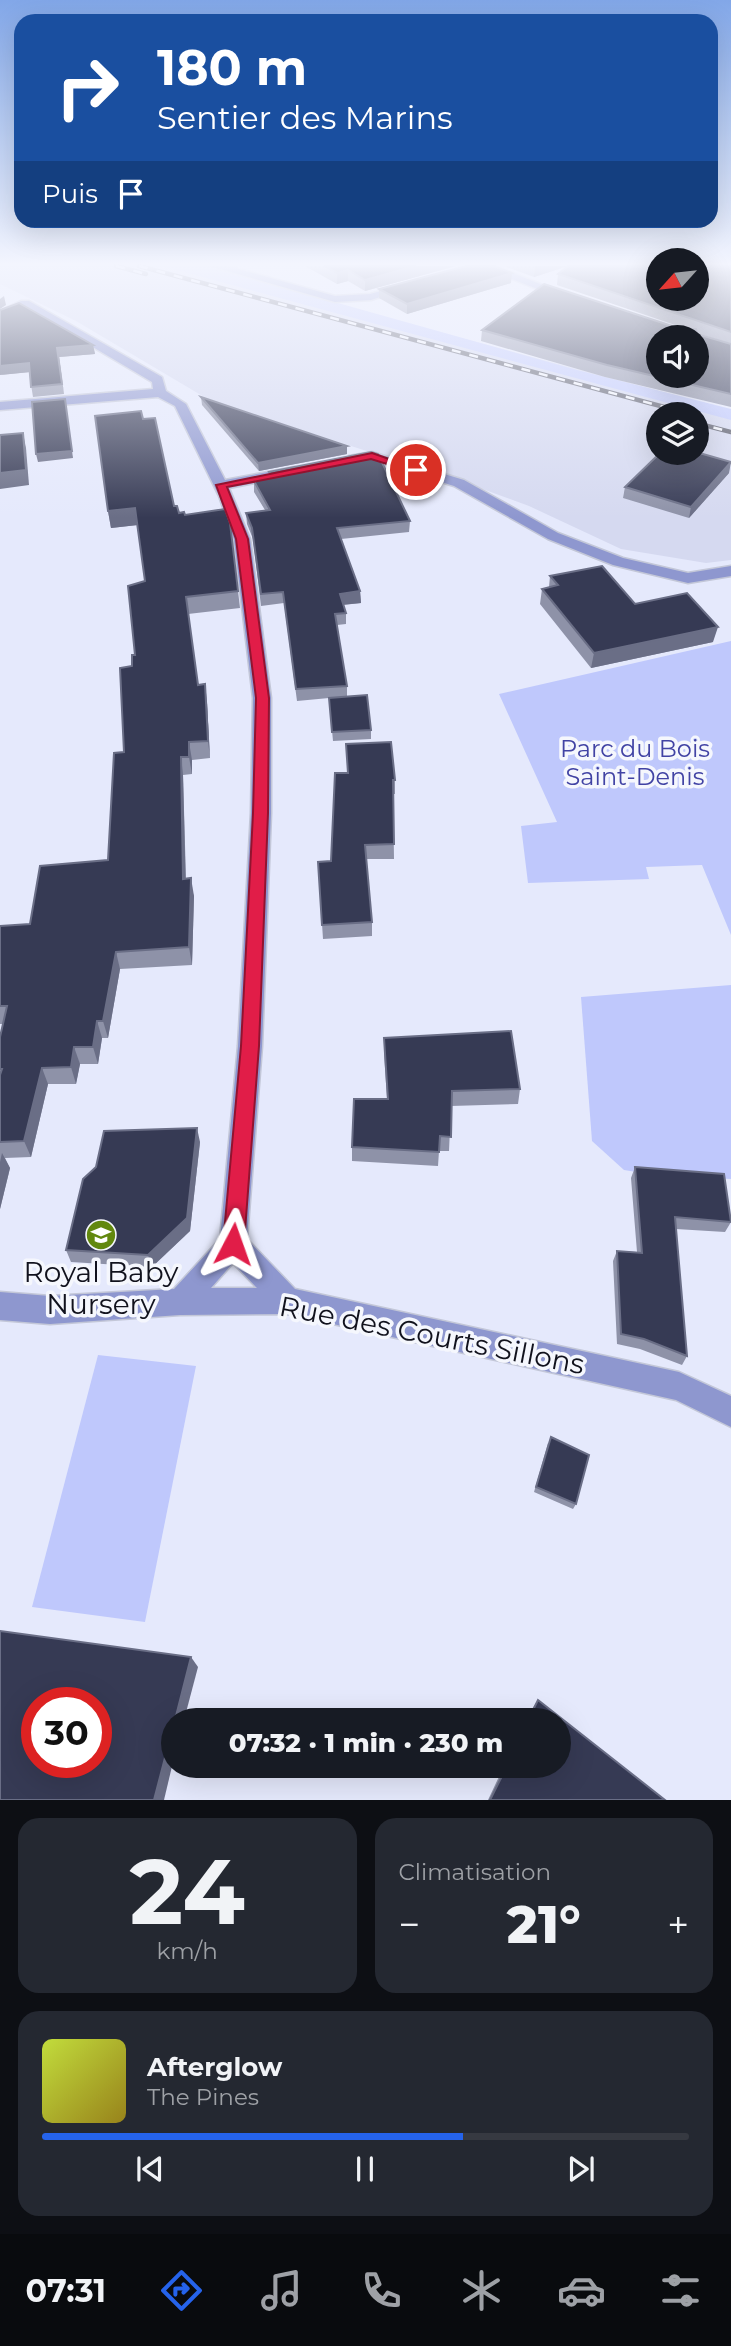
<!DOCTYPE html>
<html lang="fr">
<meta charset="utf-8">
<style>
:root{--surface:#171b24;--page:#242831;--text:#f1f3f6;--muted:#9ea1a6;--line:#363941;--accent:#2563eb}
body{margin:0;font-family:Montserrat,sans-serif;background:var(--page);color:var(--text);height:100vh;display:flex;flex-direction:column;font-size:26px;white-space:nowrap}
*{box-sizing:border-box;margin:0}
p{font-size:23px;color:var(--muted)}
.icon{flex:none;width:38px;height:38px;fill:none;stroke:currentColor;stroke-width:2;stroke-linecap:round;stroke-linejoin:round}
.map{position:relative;height:1800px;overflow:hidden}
.drawer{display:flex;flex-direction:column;gap:18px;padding:18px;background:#0d0f14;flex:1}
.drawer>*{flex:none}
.hud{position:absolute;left:14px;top:14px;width:704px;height:214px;border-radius:21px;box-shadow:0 7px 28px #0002;background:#1a4fa0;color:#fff;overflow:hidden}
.needle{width:46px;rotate:243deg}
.tools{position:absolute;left:646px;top:248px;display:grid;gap:14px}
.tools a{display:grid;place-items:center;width:63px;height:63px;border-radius:50%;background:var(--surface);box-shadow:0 7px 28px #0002;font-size:35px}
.speed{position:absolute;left:21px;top:1687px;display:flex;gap:14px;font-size:35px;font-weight:700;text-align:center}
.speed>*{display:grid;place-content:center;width:91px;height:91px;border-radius:50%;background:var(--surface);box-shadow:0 7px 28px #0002;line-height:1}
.speed .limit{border:10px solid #d22;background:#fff;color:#111}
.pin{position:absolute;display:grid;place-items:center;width:60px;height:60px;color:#fff;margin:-30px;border:4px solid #fff;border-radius:50%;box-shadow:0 2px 7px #0007}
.me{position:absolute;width:77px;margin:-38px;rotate:4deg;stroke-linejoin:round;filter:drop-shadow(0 0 5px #0008)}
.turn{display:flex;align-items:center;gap:24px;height:147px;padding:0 28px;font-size:32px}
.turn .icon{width:91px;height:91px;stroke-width:2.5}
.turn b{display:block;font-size:49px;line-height:60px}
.then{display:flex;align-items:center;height:66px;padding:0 28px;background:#0003;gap:14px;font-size:26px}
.big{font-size:52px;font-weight:800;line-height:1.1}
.drawer .widget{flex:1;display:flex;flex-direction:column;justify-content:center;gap:10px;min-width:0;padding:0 24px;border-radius:21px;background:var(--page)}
.drawer .dial{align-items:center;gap:0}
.dial b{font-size:91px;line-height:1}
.song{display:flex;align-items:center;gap:21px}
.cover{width:84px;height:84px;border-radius:10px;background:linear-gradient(135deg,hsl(70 70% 55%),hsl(50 70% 35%))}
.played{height:7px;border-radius:4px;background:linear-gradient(90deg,var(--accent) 65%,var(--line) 65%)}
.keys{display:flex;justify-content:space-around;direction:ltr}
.heat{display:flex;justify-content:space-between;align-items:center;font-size:38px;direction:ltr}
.drawer .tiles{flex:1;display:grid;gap:18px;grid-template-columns:1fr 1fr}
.widget:last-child{grid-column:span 2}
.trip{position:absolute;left:161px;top:1708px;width:410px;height:70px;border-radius:35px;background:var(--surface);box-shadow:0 7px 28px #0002;font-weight:800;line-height:70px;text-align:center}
.tabs{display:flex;height:112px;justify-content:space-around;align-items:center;background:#090b0e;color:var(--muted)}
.tabs .icon{width:49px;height:49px}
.tabs .selected{color:var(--accent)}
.tabs b{font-size:32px;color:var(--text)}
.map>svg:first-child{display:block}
.built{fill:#d5d9f0;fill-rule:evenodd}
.green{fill:#bfc8fc}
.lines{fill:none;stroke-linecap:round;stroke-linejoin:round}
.street-casing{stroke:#c3c7d8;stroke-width:3}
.street{fill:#8e97cf;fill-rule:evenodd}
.rail-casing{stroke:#555765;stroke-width:4.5}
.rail{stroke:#f5f7fd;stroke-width:2.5;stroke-dasharray:9;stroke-linecap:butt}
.wall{fill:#8e92a8}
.shaded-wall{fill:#6a6e86}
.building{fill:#363a54;stroke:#6a6e86;stroke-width:2;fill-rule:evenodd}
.route{fill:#e11d48;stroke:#92132f;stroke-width:2}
.labels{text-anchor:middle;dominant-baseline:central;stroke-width:7;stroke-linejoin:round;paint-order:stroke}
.park-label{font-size:24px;fill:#4143a4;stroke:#f5f7fd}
.near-poi-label{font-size:28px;fill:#11121d;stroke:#f5f7fd}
.near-street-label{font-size:28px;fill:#11121d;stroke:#f5f7fd}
</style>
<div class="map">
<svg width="731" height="1800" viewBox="0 0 731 1800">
<rect width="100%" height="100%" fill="#e5e9fc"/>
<!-- built -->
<path class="built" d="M0,266H191L731,410V560L706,563L621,549L529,506L463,482L211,401L76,321L0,284ZM658,415H696V453H658Z"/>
<!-- green -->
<g class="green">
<path d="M162,266H206L577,370L731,409V420Z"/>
<path d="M731,641V935L702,865L646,867L649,879L528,883L521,826L557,822L499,694Z"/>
<path d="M731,985V1179L655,1175L624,1170L592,1141L581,997Z"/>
<path d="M98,1355L196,1366L145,1622L32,1607Z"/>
</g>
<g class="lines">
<!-- street casing -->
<g class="street-casing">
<g id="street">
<path d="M210,266H228L335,296L370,294L406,284L411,287L371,300L335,302Z"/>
<path d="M479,266H495L573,297L563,299Z"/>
<path d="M21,301H29L162,377L166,391L186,404L225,480L295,467L302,471L295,475L229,488L250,539L271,698V813L262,1046L247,1239L295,1289L679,1372L731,1396V1427L676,1400L288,1314L180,1315L50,1324L0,1320V1292L50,1296L174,1289L220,1239L238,1046L251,813L253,698L234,539L219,496L175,406L158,397L0,410V402L153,389L152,382L25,307L0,318V311ZM233,1263L257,1288H211Z"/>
<path d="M372,452L464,480L558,533L623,558L688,573L731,566V576L688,583L613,565L548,539L454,486L371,460L354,463L347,459L349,456Z"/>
</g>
</g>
<!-- street -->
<use href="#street" class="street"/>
<!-- rail casing -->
<g class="rail-casing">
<g id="rail">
<path d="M116,266L146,274"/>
<path d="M139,266L694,415"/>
<path d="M696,423L731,432"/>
</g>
</g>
<!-- rail -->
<use href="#rail" class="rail"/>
</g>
<!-- wall -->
<g class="wall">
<path d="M305,266H456L365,291L348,281L337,284Z"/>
<path d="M504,266H568L534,277Z"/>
<path d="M731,266V344L697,333V334L731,344V407L605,377L481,341L482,330L687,329L557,285L558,274Z"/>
<path d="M511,283L407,314L379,298V289Z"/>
<path d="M93,345L95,354L59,357L64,394L33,397L29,372L0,375Z"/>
<path d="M201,397L347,454L259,471L202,405Z"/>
<path d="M143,419L174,506L179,513L185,515L238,591L240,608L188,614L198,685L207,702L210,758L192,760V774L183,775L186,879L194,896L192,965L120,969L108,1038H102L98,1064H80L76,1084H48L31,1157L5,1158L10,1168L0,1209V1037L3,1024H0V926L30,924L108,860L124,752L132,666L135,655L145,581L137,525L111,528L108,511Z"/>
<path d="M269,472L410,521L409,532L341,539L360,591L361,603L343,605L346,613V624L337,625L347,686V697L371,730V739L333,741L329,698L297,701L284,603L261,606L253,539L247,524L246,513L265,510L254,492V481L269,478Z"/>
<path d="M729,473L689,518L623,498L625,487Z"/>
<path d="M550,576L635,604L713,642L591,668L540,604L542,589L549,587Z"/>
<path d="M346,744L395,780V794H393L394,859H366L372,922V936L323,939L318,862L331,861L348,773Z"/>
<path d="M384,1038L520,1089L518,1104L451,1106L449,1151H439L438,1166L352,1161V1147L387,1099L384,1053Z"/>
<path d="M200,1142L190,1231L152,1267L71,1262L66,1250Z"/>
<path d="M635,1167L731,1222L725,1232L676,1229L687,1356L682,1365L640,1349L617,1344L613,1261L617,1251L637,1252L631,1178Z"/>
<path d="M548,1443L576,1504L573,1509L534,1492Z"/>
<path d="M538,1700L665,1800H488L504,1766H558V1720H526L532,1709Z"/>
</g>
<!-- shaded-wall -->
<g class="shaded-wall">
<path d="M416,266H456L365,291V280Z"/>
<path d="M535,266H568L534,277Z"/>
<path d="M348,270V281L337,284V273Z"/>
<path d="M512,273L511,283L407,314V304Z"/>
<path d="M4,296L6,305L0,309V299Z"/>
<path d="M93,345L95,354L59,357L64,394L57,348Z"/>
<path d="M29,363L31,372L0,375V366Z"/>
<path d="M66,407L73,458L38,462L36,454Z"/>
<path d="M23,433L26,448L29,485L0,489V473Z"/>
<path d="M347,446V454L259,471L258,463Z"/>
<path d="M731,462L729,473L689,518L691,507Z"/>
<path d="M135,508L138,525L111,528L108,511Z"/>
<path d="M360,591L361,603L340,605V594Z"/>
<path d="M718,627L713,642L591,668L594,653Z"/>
<path d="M205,684L207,702L210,758L208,741Z"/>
<path d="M189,742L192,760V774L189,757Z"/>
<path d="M181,757L183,775L186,896L183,879Z"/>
<path d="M191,878L194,896L192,965L189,947Z"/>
<path d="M116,952L120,969L108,1038L103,1021Z"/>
<path d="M97,1021L102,1038L98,1064L93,1047Z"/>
<path d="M74,1047L80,1064L76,1084L71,1067Z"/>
<path d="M42,1068L48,1084L31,1157L24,1141Z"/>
<path d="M197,1128L200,1142L190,1231L152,1267L148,1255Z"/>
<path d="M2,1153L10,1168L0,1209V1162Z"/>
<path d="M191,1657L198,1667L184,1720H175Z"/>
<path d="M173,1727V1762L164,1800H154Z"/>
</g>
<!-- building -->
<g class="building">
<path d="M324,266H416L365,280L348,270L337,273Z"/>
<path d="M466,266H494L512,273L407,304L379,289Z"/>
<path d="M568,266H658V299H696V266H731V332L558,274Z"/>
<path d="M544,284L681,329H696L697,334L731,344V394L607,365L482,330ZM658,338H696V376H658Z"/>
<path d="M19,303L93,345L57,348L62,384L31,387L29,363L0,366V310Z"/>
<path d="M201,397L347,446L258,463Z"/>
<path d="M65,399L72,451L36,454L32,402Z"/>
<path d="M141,411L143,419L155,418L174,506H177L179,513L184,512L185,515L225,509L230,523L238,591L186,597L198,685L205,684L208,741L189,742V757H181L183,879L191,878L189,947L116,952L103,1021H97L93,1047H74L71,1067L42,1068L24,1141L0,1142V1075L2,1069H0V1037L7,1006H0V926L30,924L40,866L108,860L114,753L124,752L120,668L132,666V655H135L128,586L145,581L135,508L108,511L95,416Z"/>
<path d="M23,433L26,470L0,473V435Z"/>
<path d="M371,452L378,454L410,521L337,528L360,591L340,594L346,613L335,614L347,686L296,689L283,592L261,594L252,528L246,513L270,510L254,481L273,477L269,472Z"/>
<path d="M696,452L731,462L691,507L625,487L660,453H696Z"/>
<path d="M602,566L635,604L687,593L718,627L594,653L542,589L558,585L550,576Z"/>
<path d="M367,695L371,730L332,732L329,698Z"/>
<path d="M391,742L395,780H393L394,844L365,845L372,922L322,925L318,862L331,861L335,773H348L346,744Z"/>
<path d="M511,1031L520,1089L452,1091L451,1137L440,1136L439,1152L352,1147L354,1099H388L384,1038Z"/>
<path d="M197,1128L187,1218L148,1255L66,1250L83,1179L96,1167L104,1131Z"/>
<path d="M635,1167L724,1174L731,1222L675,1217L687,1356L644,1339L621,1334L617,1251L642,1253Z"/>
<path d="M551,1437L589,1455L576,1504L536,1487Z"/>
<path d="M0,1631L191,1657L175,1720H173V1727L154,1800H0ZM37,1703H96V1762H37Z"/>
<path d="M538,1700L665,1800H490L507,1766H558V1720H528Z"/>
</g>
<!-- sky -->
<linearGradient id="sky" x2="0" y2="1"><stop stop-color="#82a7e8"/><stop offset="0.51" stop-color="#f3f5fe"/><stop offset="1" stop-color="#f3f5fe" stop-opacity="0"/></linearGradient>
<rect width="731" height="518" fill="url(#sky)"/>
<!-- route -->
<path class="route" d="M372,453L421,470L416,473L371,459L227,487L248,539L269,698L268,813L259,1046L244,1244L241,1251L233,1254L226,1251L223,1244L241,1046L253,813L256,698L236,539L216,485Z"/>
<!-- icons -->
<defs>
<g id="school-disc" transform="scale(1.575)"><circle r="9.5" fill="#62880e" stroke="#f5f7fd"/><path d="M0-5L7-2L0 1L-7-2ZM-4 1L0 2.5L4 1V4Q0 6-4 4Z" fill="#fff"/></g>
</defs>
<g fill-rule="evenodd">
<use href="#school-disc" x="101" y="1235"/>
</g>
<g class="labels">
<!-- park labels -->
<g class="park-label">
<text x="635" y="748">Parc du Bois<tspan x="635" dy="28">Saint-Denis</tspan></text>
</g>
<!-- near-poi labels -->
<g class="near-poi-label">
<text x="101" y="1272">Royal Baby<tspan x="101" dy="32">Nursery</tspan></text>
</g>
<!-- near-street labels -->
<g class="near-street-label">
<text transform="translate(432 1335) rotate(11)">Rue des Courts Sillons</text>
</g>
</g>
</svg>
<div class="tools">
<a><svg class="needle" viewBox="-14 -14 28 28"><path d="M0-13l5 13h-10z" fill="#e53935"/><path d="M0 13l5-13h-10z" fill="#9ea1a6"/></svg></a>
<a><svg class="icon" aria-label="sound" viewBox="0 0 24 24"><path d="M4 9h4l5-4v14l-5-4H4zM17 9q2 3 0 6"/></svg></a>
<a><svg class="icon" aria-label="layers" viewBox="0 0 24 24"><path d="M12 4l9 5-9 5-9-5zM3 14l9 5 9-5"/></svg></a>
</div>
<div class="speed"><div class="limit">30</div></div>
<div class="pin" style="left:416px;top:470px;background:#d93025"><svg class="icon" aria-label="arrive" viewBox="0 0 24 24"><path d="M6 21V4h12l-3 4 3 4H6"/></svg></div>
<svg class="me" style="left:233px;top:1244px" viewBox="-20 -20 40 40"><path d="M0-17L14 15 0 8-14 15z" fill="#e11d48" stroke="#fff" stroke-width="4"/></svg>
<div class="trip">07:32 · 1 min · 230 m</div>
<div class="hud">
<div class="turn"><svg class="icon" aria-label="right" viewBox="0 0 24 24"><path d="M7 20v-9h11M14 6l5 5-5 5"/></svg><div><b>180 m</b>Sentier des Marins</div></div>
<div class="then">Puis<svg class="icon" aria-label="arrive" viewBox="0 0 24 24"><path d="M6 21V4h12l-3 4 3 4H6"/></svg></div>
</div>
</div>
<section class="drawer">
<div class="tiles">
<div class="widget dial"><b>24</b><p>km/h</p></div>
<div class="widget"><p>Climatisation</p>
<div class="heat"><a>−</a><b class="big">21°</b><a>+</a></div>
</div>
<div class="widget">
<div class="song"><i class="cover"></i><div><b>Afterglow</b><p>The Pines</p></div></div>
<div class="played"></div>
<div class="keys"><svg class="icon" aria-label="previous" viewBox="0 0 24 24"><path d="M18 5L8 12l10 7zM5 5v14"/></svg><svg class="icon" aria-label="pause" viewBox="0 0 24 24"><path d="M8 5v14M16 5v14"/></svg><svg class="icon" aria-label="next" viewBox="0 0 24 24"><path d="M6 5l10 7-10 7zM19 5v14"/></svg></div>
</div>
</div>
</section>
<nav class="tabs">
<b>07:31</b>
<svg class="icon selected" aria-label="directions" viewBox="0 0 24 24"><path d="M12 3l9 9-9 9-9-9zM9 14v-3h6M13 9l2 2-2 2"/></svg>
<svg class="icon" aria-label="music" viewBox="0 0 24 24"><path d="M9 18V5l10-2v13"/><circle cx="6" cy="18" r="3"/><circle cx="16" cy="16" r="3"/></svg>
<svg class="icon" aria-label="phone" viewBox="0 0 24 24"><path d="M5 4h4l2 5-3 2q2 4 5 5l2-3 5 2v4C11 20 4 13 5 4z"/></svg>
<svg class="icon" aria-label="climate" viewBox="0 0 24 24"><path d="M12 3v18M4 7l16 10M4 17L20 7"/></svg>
<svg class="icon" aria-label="car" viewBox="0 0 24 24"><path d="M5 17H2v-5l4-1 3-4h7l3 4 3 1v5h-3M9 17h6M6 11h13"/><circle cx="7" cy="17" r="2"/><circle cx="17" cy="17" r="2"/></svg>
<svg class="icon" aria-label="filters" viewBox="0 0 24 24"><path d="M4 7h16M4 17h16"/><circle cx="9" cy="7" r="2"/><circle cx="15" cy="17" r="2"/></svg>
</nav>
